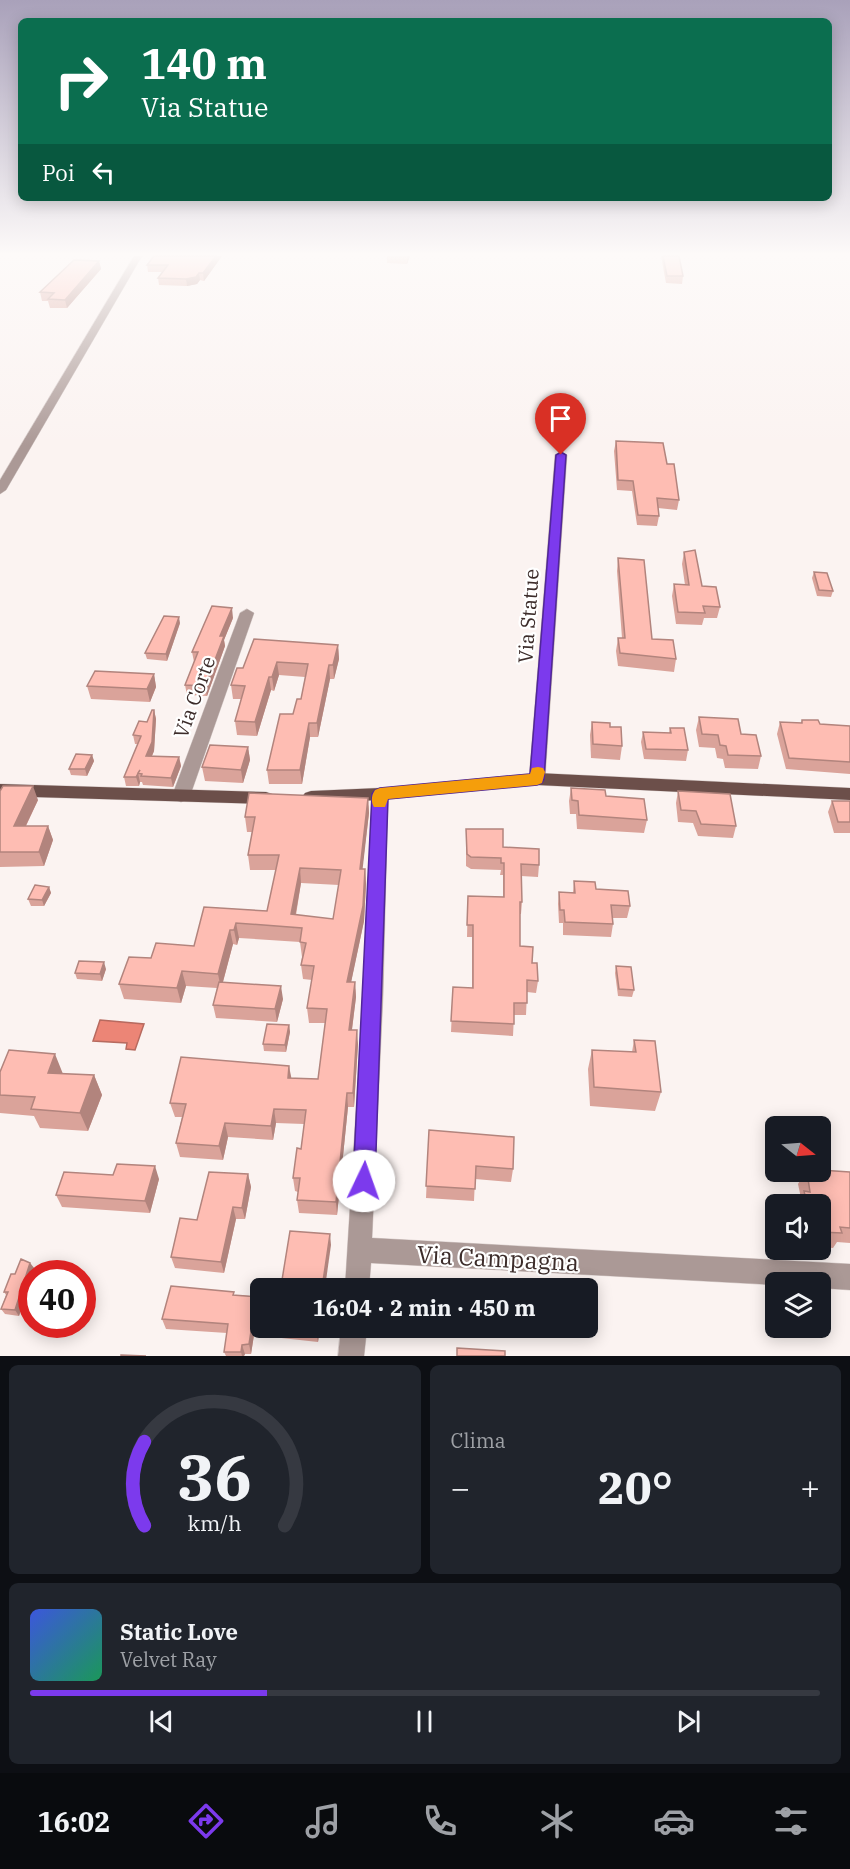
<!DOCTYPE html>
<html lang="it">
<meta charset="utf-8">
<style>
:root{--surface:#171b24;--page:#20242c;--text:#f1f3f6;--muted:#9ea1a6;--line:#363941;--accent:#7c3aed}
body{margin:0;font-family:"IBM Plex Serif",serif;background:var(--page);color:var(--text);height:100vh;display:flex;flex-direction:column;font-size:22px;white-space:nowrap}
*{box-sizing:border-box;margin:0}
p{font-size:20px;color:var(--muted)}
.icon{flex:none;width:33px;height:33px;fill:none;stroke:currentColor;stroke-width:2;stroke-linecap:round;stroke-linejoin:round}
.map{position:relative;height:1356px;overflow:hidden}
.panel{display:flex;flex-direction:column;gap:9px;padding:9px;background:#0d0f14;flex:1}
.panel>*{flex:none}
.hud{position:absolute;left:18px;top:18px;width:814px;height:183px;border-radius:9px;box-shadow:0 3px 15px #0003;background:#0b6e4f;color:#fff;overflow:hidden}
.needle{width:39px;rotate:107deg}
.fabs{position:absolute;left:765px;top:1116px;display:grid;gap:12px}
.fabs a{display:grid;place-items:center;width:66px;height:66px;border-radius:9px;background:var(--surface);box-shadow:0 3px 15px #0003;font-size:30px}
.speed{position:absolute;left:18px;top:1260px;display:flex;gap:12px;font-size:30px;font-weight:700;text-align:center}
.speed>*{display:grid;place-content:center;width:78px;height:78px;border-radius:50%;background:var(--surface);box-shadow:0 3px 15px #0003;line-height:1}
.speed .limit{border:9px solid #d22;background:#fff;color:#111}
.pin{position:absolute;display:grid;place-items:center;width:51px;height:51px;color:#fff;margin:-62px -26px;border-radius:50% 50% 50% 0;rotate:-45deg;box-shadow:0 0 6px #0007}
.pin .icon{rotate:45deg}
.me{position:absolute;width:66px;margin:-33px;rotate:3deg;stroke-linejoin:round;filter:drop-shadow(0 0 4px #0008)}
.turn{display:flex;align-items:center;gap:21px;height:126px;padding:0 24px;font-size:27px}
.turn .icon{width:78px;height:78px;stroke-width:2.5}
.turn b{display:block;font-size:42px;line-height:51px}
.then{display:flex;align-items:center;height:57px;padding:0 24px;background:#0003;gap:12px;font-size:22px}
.big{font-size:45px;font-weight:800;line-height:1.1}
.panel .widget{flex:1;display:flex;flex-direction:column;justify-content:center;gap:9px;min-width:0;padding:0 21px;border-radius:9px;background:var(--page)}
.panel .dial{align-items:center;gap:0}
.dial svg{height:156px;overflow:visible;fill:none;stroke:var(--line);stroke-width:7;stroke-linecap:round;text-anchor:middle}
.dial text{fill:var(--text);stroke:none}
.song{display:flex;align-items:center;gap:18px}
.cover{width:72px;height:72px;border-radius:9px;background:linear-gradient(135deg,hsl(230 70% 55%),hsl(150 70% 35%))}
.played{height:6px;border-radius:3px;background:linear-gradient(90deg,var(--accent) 30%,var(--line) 30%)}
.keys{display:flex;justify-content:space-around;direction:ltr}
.heat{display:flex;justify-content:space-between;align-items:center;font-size:33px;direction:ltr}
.panel .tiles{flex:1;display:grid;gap:9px;grid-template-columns:1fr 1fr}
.widget:last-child{grid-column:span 2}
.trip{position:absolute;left:250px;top:1278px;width:348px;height:60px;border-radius:9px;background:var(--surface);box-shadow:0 3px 15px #0003;font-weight:800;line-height:60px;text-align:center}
.menu{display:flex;height:96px;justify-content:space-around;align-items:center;background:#090b0e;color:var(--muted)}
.menu .icon{width:42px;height:42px}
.menu .on{color:var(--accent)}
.menu b{font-size:27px;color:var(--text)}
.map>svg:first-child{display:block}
.water{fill:#ec8576;stroke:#b76a5f;stroke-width:1.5}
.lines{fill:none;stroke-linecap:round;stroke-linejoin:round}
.minor-casing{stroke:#d9cfcd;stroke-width:1}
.major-casing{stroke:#d9cfcd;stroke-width:1}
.minor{fill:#ab9996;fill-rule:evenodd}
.major{fill:#6c4f4a;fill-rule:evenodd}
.wall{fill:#daa39a;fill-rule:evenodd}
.shaded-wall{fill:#b2847d}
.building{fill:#febdb3;stroke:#b2847d;stroke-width:1.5;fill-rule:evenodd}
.route{fill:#7c3aed;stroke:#51269a;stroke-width:1.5}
.slow{fill:#f59e0b}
.labels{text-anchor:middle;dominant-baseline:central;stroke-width:4.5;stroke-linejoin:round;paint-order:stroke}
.street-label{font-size:20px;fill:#3c2c2a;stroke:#fff}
.near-street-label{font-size:24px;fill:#3c2c2a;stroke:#fff}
</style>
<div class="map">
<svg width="850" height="1356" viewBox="0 0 850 1356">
<rect width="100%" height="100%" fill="#fbf3f1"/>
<!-- water -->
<path class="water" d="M100,1020L144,1024L135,1050L126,1049L127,1043L93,1041Z"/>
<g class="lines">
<!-- minor casing -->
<g class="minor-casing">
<g id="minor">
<path d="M134,256H142L6,490L0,494V480Z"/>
<path d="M561,452L567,455L545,779L543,783H531L529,779L555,455Z"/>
<path d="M247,609L254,613L190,796L187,800L181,802L175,800L172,796L240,613Z"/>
<path d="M380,788L386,790L388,794L383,996L372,1238L850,1264V1290L820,1288V1282H776V1285L371,1263L369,1288H345L363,996L372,794L374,790Z"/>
<path d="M341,1328H367L364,1356H338Z"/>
</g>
</g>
<!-- major casing -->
<g class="major-casing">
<g id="major">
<path d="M537,773L850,788V800L537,785L380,800L311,803L305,801L302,797L305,793L311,791L380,788Z"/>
<path d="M0,784L266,792L272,794L275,798L272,802L266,804L0,796Z"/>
</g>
</g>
<!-- minor -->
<use href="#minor" class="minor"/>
<!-- major -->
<use href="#major" class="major"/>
</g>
<!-- wall -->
<g class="wall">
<path d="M154,256H222L204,281L200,280L197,284L187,286L159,285L158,278L162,272H148L147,265Z"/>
<path d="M387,256H410L407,264L387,263Z"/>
<path d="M661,256H679L683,276L682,284L666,283Z"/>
<path d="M99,261L101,269L67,308H50L48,301H42L40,292Z"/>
<path d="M616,441L667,464L679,500L677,510L658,508L659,516L657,526L637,525L632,491L617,490L614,451Z"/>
<path d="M684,552L702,586L720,607L717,618H704L702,625L676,624L672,596L674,584L685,585L682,564Z"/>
<path d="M618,558L652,639L676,659L674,672L618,666L616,651L618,638H622L617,571Z"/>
<path d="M814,572L833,591L831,597L817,596L812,578Z"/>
<path d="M233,618L224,640L225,646L207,696L187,695L185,685L194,662L192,652Z"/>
<path d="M180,623L167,661L147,659L145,653Z"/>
<path d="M338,645L339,659L334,679H330L318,737H310L302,784H269L267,770L301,699L305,677L279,675L274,691L271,690L257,736L237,735L235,721L241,699H233L231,685L243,668Z"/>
<path d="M154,674L156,687L150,702L91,699L87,686Z"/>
<path d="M154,710L156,719L154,751L152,756L179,757L181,766L173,787L143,785L142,782H140L139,786H126L124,777L138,744H135L133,735L147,722Z"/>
<path d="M699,717L741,734L761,756L758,769L725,768L723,759L717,758L715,748L699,747L696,730Z"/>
<path d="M802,720L820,724L850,726V774L786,769L777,734L780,722L801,723Z"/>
<path d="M592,722L622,746L620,760L591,758L590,735Z"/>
<path d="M670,728L688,750L686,761L644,759L641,742L643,732L669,733Z"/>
<path d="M248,747L250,760L243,783L205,781L202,767Z"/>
<path d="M92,755L94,761L87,776L71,775L69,769Z"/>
<path d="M571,788L606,796L647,820L644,833L577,829L576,814H570L569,801Z"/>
<path d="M0,791L38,800L26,826H48L53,840L44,866L0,867Z"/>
<path d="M678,791L736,826L733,838L698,836L693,823L678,822L676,803Z"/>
<path d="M368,798L369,813L362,869H365L366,884L364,921L351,982H355L356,997L352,1030L358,1044L354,1107H348L337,1215L299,1213L297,1200L298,1192L295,1191L293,1178L301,1149L304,1124L276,1123L273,1140L228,1137L223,1160L180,1157L176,1143L182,1117H175L170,1103L291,1078L318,1079L325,1023H309L307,1008L312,980L303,979L301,965L302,957L300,942L239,938L237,945L233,944L223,982L283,999L277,1022L216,1018L213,1005L217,988L186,986L181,1003L124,999L119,984L151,958L194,946L204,907L267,911L276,870H250L248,855L252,832H247L245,817ZM301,883L339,885L333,919L296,915Z"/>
<path d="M832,801H850V833H834L828,812Z"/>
<path d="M466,829L539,865L538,877L521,876L522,902L521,914H520V946L532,963L538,981L536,993L527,992L526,1015H514L513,1036L451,1032L453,987L472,988V937H467L468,896L503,897V875H500L501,870L471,869L466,866Z"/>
<path d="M574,881L596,889L630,906L627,918H613V924L611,937L563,935V923H559L558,904L559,892H573Z"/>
<path d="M49,887L51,893L44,906H31L28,899Z"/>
<path d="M616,966L634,990L632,997L618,996L615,973Z"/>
<path d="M106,969L102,981L77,979L75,973Z"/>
<path d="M289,1025L290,1032L286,1052L264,1051L263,1044Z"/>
<path d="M634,1040L661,1092L655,1111L590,1106L588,1069L592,1050L632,1052Z"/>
<path d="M0,1072L94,1075L102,1095L88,1131L40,1128L34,1116L0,1113Z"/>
<path d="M429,1130L513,1169L511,1182L475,1179L474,1201L426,1198Z"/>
<path d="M805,1172H850V1243L837,1242L833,1248L820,1247V1204H797L801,1198L798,1184Z"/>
<path d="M248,1174L251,1187L245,1219H236L224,1273L175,1268L171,1257L197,1220Z"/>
<path d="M159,1179L150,1213L62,1207L56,1195Z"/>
<path d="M30,1263L34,1268L19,1316L5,1314L1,1309L6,1295L4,1292L15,1274Z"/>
<path d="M235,1295L261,1297V1328H320L318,1342L254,1335L251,1354H245L244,1356H226L224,1352L227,1333L166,1329L162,1319Z"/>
</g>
<!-- shaded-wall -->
<g class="shaded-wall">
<path d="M216,256H222L204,281L203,273Z"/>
<path d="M407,256H410L407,264Z"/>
<path d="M99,261L101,269L67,308L65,300Z"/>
<path d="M199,273L200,280L197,284L187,286L186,279Z"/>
<path d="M232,608L233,618L224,640L225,646L207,696L205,686L220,636Z"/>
<path d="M179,617L180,623L167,661L166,654Z"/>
<path d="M338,645L339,659L334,679L333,665Z"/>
<path d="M277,662L279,675L274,691L272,677Z"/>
<path d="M329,665L330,679L318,737L317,723Z"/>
<path d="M154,674L156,687L150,702L147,689Z"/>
<path d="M269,677L271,690L257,736L255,722Z"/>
<path d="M154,710L156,719L154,751L148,765L146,756Z"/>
<path d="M309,723L310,737L302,784L300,770Z"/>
<path d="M248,747L250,760L243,783L241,770Z"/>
<path d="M92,755L94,761L87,776L85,769Z"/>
<path d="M179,757L181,766L173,787L171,778Z"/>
<path d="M138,773L140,782L139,786L136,777Z"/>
<path d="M33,786L38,800L19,840L14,826Z"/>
<path d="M368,798L369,813L361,883L360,869Z"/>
<path d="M48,826L53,840L44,866L39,852Z"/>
<path d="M300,868L301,883L293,929L291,914Z"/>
<path d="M365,869L366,884L364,921L348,997L347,982Z"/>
<path d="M49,887L51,893L44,906L42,900Z"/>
<path d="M236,923L239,938L237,945L234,930Z"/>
<path d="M230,930L233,944L221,989L218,974Z"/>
<path d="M104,962L106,969L102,981L100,974Z"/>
<path d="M182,971L186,986L181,1003L177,988Z"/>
<path d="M355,982L356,997L350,1044L349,1030Z"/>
<path d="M281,986L283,999L277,1022L275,1009Z"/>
<path d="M289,1025L290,1032L286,1052L285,1045Z"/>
<path d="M357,1030L358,1044L354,1107L353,1093Z"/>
<path d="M55,1054L63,1074L48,1073Z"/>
<path d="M289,1066L292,1081L288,1078Z"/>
<path d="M94,1075L102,1095L88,1131L80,1113Z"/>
<path d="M347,1093L348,1107L337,1215L336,1202Z"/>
<path d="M274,1109L276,1123L273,1140L271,1126Z"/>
<path d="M225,1123L228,1137L223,1160L219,1146Z"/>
<path d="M155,1166L159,1179L150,1213L145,1201Z"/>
<path d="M248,1174L251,1187L245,1219L242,1208Z"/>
<path d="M233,1207L236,1219L224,1273L221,1262Z"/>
<path d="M330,1234L331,1245L325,1288H322Z"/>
<path d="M30,1263L34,1268L19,1316L15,1310Z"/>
<path d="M252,1325L254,1335L251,1354L249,1344Z"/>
<path d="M317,1328H320L318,1342L316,1332Z"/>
<path d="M242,1345L245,1354L244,1356H242L241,1352Z"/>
</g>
<!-- building -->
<g class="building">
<path d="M154,256H216L203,273H199L196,277L186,279L158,278L168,265H147Z"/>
<path d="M663,256H679L683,276H667Z"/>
<path d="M74,260L99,261L65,300L48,299L54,293L40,292Z"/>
<path d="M616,441L663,443L667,464H674L679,500L657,498L659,516L638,515L633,481L618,480Z"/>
<path d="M695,550L702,586L716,587L720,607L703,606L705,613L678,612L674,584L689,585L684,552Z"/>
<path d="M618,558L644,560L652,639L673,640L676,659L620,653L618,638H625Z"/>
<path d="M814,572L827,573L833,591L819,590Z"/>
<path d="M212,606L232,608L220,636H224L205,686L185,685L198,652H192Z"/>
<path d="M164,616L179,617L166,654L145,653Z"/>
<path d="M254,639L338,645L333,665H329L317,723H309L300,770H267L280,714H293L297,699H301L308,664L277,662L272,677H269L255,722L235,721L245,686L231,685L237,668H243Z"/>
<path d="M95,671L154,674L147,689L87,686Z"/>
<path d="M152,710H154L152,742L146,756L179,757L171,778L141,776L142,774L138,773L140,770L136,777H124L141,736L133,735L139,721L147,722Z"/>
<path d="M699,717L738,719L741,734L756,735L761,756L728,755L726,746L720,745L718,735L702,734Z"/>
<path d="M802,720H818L820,724L850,726V762L789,758L780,722L802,723Z"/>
<path d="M592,722L610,723V727H621L622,746L593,744Z"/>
<path d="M670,728H684L688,750L646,749L643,732L671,733Z"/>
<path d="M210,745L248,747L241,770L202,767Z"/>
<path d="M76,754L92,755L85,769H69Z"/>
<path d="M3,786H33L14,826H48L39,852H0V791Z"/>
<path d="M571,788L605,790L606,796L644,799L647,820L579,815L578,801L572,800Z"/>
<path d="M678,791L730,794L736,826L701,824L696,811L681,810Z"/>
<path d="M249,793L368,798L360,869H365L363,906L347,982H355L349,1030H357L353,1093H347L336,1202L297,1200L300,1178H293L297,1148L301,1149L306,1110L274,1109L271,1126L225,1123L219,1146L176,1143L186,1104L170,1103L181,1057L289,1066L288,1078L318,1079L327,1009L307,1008L314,966L301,965L306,943L300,942L302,928L236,923L234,930H230L218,974L182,971L177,988L119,984L129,957L151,958L156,943L194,946L204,907L267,911L279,855H248L255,817H245ZM300,868L341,870L333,919L291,914Z"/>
<path d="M832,801H850V822H838Z"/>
<path d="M466,829H503V847L539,849V865L521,864L522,902H520V946L533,947L532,963H537L538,981L527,980V1003H514V1024L451,1021L453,987L473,988V925H467L468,896L504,897V863H501V858L471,857L467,854Z"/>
<path d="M574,881L595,882L596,889L628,891L630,906L611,905L613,924L565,922L564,910H560L559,892L575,893Z"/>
<path d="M35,885L49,887L42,900L28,899Z"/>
<path d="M79,961L104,962L100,974L75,973Z"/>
<path d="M616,966L631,967L634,990L619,989Z"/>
<path d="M219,982L281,986L275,1009L213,1005Z"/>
<path d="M267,1024L289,1025L285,1045L263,1044Z"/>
<path d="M634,1040L655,1041L661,1092L594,1087L592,1050L636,1052Z"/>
<path d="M9,1050L55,1054L48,1073L94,1075L80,1113L31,1109L35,1097L0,1095V1072Z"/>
<path d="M429,1130L514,1137L513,1169L476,1166L475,1189L426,1186Z"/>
<path d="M117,1164L155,1166L145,1201L56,1195L64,1172L113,1175Z"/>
<path d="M820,1170L850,1172V1228L840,1227L842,1233L820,1232V1204H807L804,1191L810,1192L807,1172H820Z"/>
<path d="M209,1172L248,1174L242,1208L233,1207L221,1262L171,1257L180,1218L197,1220Z"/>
<path d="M290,1231L330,1234L322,1288H275L276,1279L282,1280Z"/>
<path d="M21,1259L30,1263L15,1310L1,1309L8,1292H4L11,1274H15Z"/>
<path d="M171,1286L234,1292L233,1295L261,1297V1326L252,1325L249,1344L242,1345L241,1352H224L228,1324L162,1319Z"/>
<path d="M272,1328H317L316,1332Z"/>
<path d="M457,1348L505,1351V1356H457Z"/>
<path d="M121,1355L146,1356H121Z"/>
</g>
<!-- sky -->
<linearGradient id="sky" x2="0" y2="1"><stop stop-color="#a9a1ba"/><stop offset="0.57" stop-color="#fdfaf9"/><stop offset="1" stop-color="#fdfaf9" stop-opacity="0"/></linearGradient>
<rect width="850" height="446" fill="url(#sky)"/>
<!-- route -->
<path class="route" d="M561,452L566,455L544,779L542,783L537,785L388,799L375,1181L372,1189L364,1192L356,1189L353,1181L372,794L375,790L380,788L530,774L556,455Z"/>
<!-- slow -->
<path class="slow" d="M538,767L543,768L545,772L542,783L537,785L388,799L385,807H374C371,802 371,796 375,790L380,788L530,774L532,768Z"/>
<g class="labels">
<!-- street labels -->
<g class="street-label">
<text transform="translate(528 616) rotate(-86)">Via Statue</text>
<text transform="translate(194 697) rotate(-70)">Via Corte</text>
</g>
<!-- near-street labels -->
<g class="near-street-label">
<text transform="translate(498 1258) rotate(3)">Via Campagna</text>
</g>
</g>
</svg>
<div class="fabs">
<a><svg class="needle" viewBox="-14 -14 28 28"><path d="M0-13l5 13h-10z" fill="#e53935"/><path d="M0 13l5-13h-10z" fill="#9ea1a6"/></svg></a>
<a><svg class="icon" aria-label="sound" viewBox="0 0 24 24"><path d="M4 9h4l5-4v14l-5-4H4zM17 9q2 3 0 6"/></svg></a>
<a><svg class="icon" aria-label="layers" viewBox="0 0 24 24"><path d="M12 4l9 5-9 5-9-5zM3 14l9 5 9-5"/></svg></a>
</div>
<div class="speed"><div class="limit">40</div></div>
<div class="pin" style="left:561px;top:455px;background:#d93025"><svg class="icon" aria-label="arrive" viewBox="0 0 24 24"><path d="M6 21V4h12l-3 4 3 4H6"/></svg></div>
<svg class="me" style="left:364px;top:1181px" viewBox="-20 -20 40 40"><circle r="19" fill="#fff"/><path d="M0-13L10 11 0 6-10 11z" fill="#7c3aed"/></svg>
<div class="trip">16:04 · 2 min · 450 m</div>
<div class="hud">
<div class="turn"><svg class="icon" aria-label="right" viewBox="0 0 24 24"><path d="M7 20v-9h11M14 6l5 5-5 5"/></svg><div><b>140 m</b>Via Statue</div></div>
<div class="then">Poi<svg class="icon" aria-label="left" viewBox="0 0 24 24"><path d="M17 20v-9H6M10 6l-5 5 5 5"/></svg></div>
</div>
</div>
<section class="panel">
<div class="tiles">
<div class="widget dial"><svg viewBox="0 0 100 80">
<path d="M14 69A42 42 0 1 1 86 69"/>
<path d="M14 69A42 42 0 0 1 14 26" stroke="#7c3aed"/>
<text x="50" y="56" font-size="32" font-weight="700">36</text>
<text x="50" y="72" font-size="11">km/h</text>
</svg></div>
<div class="widget"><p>Clima</p>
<div class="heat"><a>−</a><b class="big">20°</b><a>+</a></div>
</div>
<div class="widget">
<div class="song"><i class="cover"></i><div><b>Static Love</b><p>Velvet Ray</p></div></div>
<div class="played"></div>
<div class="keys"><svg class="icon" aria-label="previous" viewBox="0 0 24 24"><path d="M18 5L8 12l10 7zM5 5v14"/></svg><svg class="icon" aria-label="pause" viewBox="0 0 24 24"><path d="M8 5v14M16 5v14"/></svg><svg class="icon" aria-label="next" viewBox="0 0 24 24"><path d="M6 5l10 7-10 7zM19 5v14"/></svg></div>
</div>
</div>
</section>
<nav class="menu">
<b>16:02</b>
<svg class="icon on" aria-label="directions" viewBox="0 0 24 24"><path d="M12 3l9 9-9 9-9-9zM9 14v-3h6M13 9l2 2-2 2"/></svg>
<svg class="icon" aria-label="music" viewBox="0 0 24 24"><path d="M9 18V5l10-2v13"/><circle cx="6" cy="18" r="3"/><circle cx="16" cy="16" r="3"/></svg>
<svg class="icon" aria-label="phone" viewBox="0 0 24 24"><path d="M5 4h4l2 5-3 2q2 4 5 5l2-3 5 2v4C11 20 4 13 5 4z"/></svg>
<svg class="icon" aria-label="climate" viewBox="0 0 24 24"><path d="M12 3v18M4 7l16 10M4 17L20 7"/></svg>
<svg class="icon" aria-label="car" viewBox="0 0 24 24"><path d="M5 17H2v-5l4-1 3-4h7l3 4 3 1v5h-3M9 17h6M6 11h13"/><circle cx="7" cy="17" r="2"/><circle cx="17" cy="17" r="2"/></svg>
<svg class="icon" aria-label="filters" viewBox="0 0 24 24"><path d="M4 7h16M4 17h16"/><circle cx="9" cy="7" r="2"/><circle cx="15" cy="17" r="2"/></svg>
</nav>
